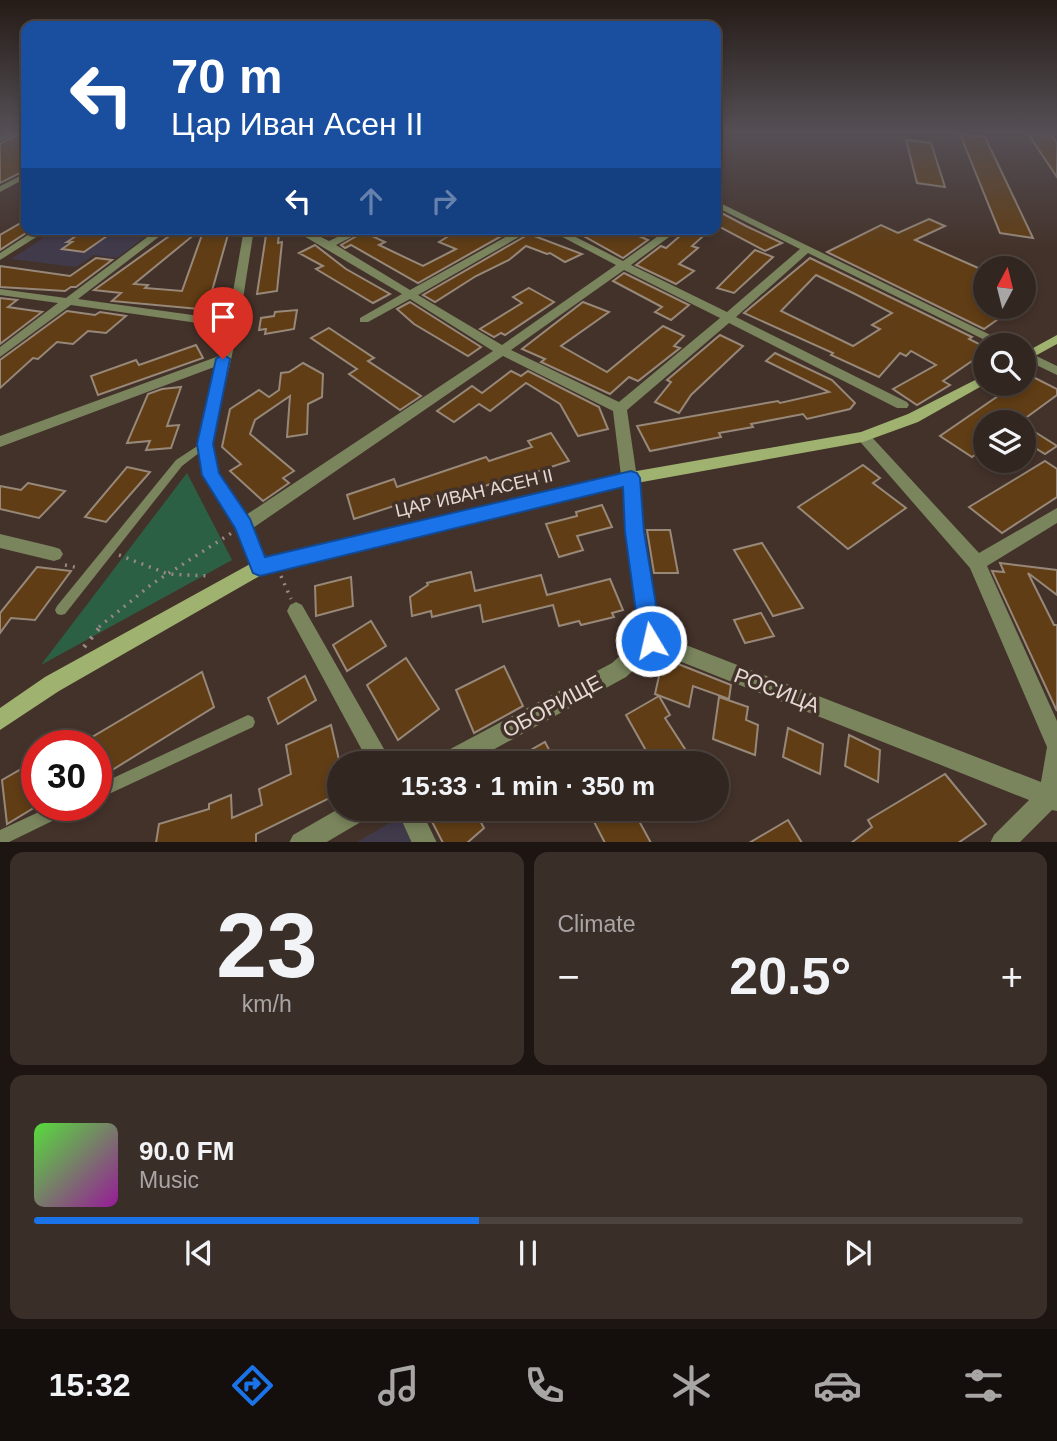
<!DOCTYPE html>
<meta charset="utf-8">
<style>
:root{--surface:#322620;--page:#3a2e29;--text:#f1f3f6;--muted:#a8a5a5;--line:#4d433e;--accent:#1a73e8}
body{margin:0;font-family:Helvetica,sans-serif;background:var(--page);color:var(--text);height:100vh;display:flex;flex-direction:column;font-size:26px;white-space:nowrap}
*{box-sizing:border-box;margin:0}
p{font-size:23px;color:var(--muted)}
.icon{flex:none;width:38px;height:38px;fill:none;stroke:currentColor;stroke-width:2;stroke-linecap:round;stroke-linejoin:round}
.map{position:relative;height:842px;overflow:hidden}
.side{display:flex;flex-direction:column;gap:10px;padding:10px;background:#1c1512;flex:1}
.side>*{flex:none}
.hud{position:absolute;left:21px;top:21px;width:700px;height:214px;border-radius:14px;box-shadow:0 4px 10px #0003,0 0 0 2px var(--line);background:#1a4fa0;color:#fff;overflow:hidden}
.needle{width:46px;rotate:7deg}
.buttons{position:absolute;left:973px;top:256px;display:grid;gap:14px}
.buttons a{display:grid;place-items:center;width:63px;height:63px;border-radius:50%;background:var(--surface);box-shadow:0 4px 10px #0003,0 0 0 2px var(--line);font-size:35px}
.speed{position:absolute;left:21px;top:730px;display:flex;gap:14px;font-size:35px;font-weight:700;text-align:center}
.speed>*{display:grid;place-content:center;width:91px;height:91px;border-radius:50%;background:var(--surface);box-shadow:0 4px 10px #0003,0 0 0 2px var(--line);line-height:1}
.speed .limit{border:10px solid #d22;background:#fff;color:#111}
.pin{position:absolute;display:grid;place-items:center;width:60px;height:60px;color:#fff;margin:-72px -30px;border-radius:50% 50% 50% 0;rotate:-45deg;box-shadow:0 0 7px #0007}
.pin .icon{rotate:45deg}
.me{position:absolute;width:77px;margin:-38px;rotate:351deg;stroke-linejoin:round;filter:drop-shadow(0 0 5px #0008)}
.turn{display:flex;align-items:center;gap:24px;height:147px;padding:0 35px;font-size:32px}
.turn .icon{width:91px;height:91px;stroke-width:2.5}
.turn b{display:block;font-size:49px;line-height:60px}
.lanes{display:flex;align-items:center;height:66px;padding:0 35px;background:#0003;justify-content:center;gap:35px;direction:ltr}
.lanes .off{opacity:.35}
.big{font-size:52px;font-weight:800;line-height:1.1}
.side .tile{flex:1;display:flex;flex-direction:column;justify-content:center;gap:10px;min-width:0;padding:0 24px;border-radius:14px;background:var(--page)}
.side .dial{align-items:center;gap:0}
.dial b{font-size:91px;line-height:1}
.song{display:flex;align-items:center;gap:21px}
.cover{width:84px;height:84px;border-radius:10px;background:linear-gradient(135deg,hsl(110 70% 55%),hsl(300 70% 35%))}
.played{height:7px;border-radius:4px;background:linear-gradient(90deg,var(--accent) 45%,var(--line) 45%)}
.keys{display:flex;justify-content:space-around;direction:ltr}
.heat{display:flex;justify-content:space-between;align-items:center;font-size:38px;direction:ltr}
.side .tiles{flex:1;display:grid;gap:10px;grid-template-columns:1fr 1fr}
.tile:last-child{grid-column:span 2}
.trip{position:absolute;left:327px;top:751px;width:402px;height:70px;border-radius:35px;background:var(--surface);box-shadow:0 4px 10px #0003,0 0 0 2px var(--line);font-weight:800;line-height:70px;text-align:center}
.dock{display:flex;height:112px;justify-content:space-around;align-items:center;background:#140f0d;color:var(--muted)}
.dock .icon{width:49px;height:49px}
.dock .active{color:var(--accent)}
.dock b{font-size:32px;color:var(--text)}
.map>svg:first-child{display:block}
.education{fill:#413a4b}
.green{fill:#2b6044}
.building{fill:#603d14;stroke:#978879;stroke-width:2;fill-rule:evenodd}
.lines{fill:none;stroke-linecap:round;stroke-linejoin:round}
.path-far1{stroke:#978983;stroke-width:3.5;stroke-dasharray:2 6;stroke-linecap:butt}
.path{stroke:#978983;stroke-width:4.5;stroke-dasharray:2.5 8;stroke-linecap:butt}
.lane{fill:#7a855d;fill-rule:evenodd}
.street{fill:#7a855d;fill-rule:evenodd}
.secondary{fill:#a0b270;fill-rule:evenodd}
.route{fill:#1a73e8;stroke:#114b97;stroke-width:2}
.labels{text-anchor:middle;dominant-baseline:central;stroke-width:7;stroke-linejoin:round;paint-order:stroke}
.street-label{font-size:18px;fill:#e4d9d4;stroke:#43322a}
.near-street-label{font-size:21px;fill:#e4d9d4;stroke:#43322a}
</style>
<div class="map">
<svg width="1057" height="843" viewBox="0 0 1057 843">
<rect width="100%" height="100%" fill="#43322a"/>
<!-- education -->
<g class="education">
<path d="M57,229H155L117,258L94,255L76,267L11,259Z"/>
<path d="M400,817L414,843H355Z"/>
</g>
<!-- green -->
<path class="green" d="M187,473L232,560L41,665Z"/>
<!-- building -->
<g class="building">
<path d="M24,131H26V170L0,183V144Z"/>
<path d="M1026,131H1048L1057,143V177Z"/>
<path d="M960,134L985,137L1033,238L1000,233Z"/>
<path d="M906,140L931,143L945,187L917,183Z"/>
<path d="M716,210L746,226L782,243L765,251L716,225Z"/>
<path d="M929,219L945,226L915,240L985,271V306L1004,315L984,329L827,252L881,225L898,233Z"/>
<path d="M26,220V229H32L0,250V235Z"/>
<path d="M87,229H117L84,252L62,249L72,242H67Z"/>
<path d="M179,229H201L134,284L148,285L145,288L182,291L203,232L229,231L210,298L199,309L112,301L121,293L94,290Z"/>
<path d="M369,229H390L374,237L385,242L379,245L423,266L456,249L439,242L460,229H514L418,283L351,245L345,248L341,245Z"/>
<path d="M571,229H649L639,236L648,240L623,258Z"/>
<path d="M688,229H711L692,246L698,248L679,264L694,271L676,284L636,265L661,246L666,248Z"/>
<path d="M279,234L278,243L282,242L277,291L257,294L266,235Z"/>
<path d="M529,234L582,254L565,262L550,253L547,254L526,246L509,260L476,276L435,302L423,295Z"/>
<path d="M315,245L346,269L390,294L373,303L316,269L323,266L299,253Z"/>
<path d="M755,250L773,257L734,293L717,288Z"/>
<path d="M96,258L112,260L76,287H71L65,291L0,287V266L70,276Z"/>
<path d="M810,258L972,337L969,339L985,347V352L943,381L950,385L917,405L893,389L936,365L911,351L906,356L900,353L879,377L831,355L833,353L744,313ZM816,275L857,295L892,313L872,325L880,329L853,346L781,311Z"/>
<path d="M624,273L689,305L671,320L655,312L662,307L613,281Z"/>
<path d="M529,288L554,302L505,335L501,333L494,337L480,329L522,303L513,297Z"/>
<path d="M0,298L17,300L8,307L42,312L0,344Z"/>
<path d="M410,302L481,347L468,356L414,324L397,309Z"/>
<path d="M583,302L609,312L561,346L607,372L663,326L684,336L674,346L680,348L638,381L629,377L610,394L541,362L545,359L522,349Z"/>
<path d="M297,310L294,329L265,334L266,329L259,330L261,318L274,316L275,312Z"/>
<path d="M67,311L95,315L100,312L126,316L106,333L88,331L73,344L57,342L38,359L33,358L0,388V360Z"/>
<path d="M329,328L374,358L368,361L421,396L400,410L349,374L357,369L311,338Z"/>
<path d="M720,335L743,346L691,395L679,413L655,402L671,382L667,380Z"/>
<path d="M196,345L203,358L98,395L91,376L136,360L139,365Z"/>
<path d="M775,353L832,380L855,403L850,409L807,419L803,414L751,424L753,427L719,433L721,437L650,451L637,426L778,401L780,403L829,392L766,361Z"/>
<path d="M303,363L323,374L322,397L308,404L307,434L287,437L290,396L255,420L250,434L294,471L283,478L289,483L263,501L230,471L241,464L222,447L230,409L259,390L269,397L279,390L281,373L289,372Z"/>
<path d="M511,371L521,376L528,371L599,407L608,429L578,436L560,404L526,383L490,411L479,404L454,422L437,411L472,386L482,393Z"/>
<path d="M1029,375L1057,389V395L1020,422H985V447L972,457L940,436L1017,383H1024V378Z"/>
<path d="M181,387L167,426L179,425L171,448L146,450L150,441L127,443L148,394L162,389Z"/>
<path d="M1035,432L1057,446L1045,454L1024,441Z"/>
<path d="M551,433L569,461L521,477L519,474L454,497L453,493L406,509L403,503L354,519L347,495L394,479L397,487L486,457L489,461L532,447L528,441Z"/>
<path d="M1045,461L1057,469V497L1002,533L969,507Z"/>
<path d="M863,465L880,478L873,483L906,508L848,549L798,507Z"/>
<path d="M127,467L150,472L106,522L85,517Z"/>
<path d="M28,483L65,491L39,518L0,509V486L21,490Z"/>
<path d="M602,505L612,527L577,536L583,550L559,557L546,524L577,516L576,512Z"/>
<path d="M647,530H670L678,573H654Z"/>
<path d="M762,543L803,608L773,616L734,550Z"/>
<path d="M1000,563L1057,570V595L1028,573L1054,625H1057V711L992,571L1004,572Z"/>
<path d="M37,567L71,571L35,620L11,618L0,633V613Z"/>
<path d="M471,572L475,591L541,575L547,595L610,579L623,610L612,613L614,617L581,625L579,621L559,626L553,605L483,622L480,605L432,617L431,611L412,616L410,597L428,585L427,583Z"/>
<path d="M351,577L353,606L316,616L315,586Z"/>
<path d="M761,613L774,636L745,643L734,620Z"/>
<path d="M371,621L386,646L347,671L333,645Z"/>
<path d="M406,658L439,709L398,740L367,685Z"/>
<path d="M663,658L731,685L729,699L693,686L689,707L655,694Z"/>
<path d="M504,666L523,706L474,733L456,690Z"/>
<path d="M202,672L214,707L96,780V746H77Z"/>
<path d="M305,676L316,700L278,724L268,698Z"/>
<path d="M659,696L670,715L665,718L685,749L663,763H653L626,715Z"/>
<path d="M719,697L748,707L746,720L758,725L755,755L713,739Z"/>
<path d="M331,725L340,764V793L256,834V843H156L159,824L209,809V804L231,795L232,818L262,805L259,789L291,774L286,745Z"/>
<path d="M788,728L823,744L820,774L783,757Z"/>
<path d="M849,735L880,750L878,782L845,766Z"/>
<path d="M545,742L556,763H508Z"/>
<path d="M37,760V806L7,824L2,780Z"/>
<path d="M945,774L986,824L958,843H851L872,827L868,820Z"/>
<path d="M425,808H473L484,828L467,843H443Z"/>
<path d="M595,808H632L651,843H605L589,812Z"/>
<path d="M788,820L802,843H749Z"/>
</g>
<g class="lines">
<!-- path-far1 -->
<g class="path-far1">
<path d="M119,555L168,574L210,576"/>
<path d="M65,565L79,568"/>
<path d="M281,576L291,599"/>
<path d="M99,627L152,584L233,532"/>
</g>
<!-- path -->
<path class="path" d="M84,647L101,626"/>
<!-- lane -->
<g class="lane">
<path d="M205,441L208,442L210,444L208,446L182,466L65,614L61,615L57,614L55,610L57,606L176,460Z"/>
<path d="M248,715L253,717L255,722L253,727L96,800V786Z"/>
<path d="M54,805H77L75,810L7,843H0V830Z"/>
</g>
<!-- street -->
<g class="street">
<path d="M13,131H22L0,141V136Z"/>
<path d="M26,173V178L0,192V186Z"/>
<path d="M716,201L1011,345H995L808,253L736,317L907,402L909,405L907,408H897L729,323L627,410L660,635L1041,782L1047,747L970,568L856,437L858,433H868L979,553L1057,508V523L987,566L1057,721V811L1052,810L1019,843H990L994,835L1029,800L654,651L626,677L469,763H436L439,755L612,663L641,637L613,411L503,356L253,528L268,567L265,572L259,575L253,572L237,527L203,475L198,444L217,366L0,447V436L219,356L226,327L71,305L0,357V347L58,303L0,295V289L66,298L158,229H169L78,299L228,320L244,229H254L239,324L212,444L218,474L246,515L493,351L410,299L368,322H360V318L402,294L292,229H305L329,241L354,229H367L336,245L410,290L520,229H533L418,295L502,345L616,265L547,229H560L623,261L668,229H680L631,265L727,312L800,249L716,207ZM624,270L720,318L619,402L511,350Z"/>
<path d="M37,229H49L0,260V253Z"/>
<path d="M1024,350L1057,366V375L1024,359Z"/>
<path d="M0,534L54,547L60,549L63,554L60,559L54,561L0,548Z"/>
<path d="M296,602L302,605L392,763H369L290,617L287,611L290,605Z"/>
<path d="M340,808H374L371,816L325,843H289L293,835Z"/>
<path d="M396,808H420L437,843H412Z"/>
</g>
<!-- secondary -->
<g class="secondary">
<path d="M1057,335V344L1024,362V353Z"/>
<path d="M985,375V383H987L918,422L863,442L631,484L263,574L59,691L0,730V708L45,677L259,559L631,472L861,432L908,414Z"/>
</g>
</g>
<!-- sky -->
<linearGradient id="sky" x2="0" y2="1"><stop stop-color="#251c17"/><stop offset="0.53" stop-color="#554f55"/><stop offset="1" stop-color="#554f55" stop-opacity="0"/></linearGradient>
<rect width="1057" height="249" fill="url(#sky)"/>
<!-- route -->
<path class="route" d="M223,354L230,359L213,444L219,473L250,519L265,557L631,471L637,473L640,478L644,532L662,641L659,649L651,652L644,649L640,641L625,532L623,487L260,576L253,573L235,528L202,475L197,444L216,359Z"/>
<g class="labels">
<!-- street labels -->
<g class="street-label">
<text transform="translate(474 493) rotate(-13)">ЦАР ИВАН АСЕН II</text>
</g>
<!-- near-street labels -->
<g class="near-street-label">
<text transform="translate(777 690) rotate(21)">РОСИЦА</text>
<text transform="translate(552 706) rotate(-28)">ОБОРИЩЕ</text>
</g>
</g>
</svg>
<div class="buttons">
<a><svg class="needle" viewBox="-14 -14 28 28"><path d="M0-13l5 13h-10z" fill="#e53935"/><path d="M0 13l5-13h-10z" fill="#a8a5a5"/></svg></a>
<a><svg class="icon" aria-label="search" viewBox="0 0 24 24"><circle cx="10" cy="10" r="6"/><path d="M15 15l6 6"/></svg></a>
<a><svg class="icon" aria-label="layers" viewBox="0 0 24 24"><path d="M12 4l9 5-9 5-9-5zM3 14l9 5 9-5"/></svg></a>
</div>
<div class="speed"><div class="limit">30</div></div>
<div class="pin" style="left:223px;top:359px;background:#d93025"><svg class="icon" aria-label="arrive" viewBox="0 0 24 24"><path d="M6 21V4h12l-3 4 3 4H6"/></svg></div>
<svg class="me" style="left:651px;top:641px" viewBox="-20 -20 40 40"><circle r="17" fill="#1a73e8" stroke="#fff" stroke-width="3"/><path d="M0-11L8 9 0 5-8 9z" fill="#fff"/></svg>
<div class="trip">15:33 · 1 min · 350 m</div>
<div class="hud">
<div class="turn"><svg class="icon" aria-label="left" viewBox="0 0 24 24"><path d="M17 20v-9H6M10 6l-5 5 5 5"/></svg><div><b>70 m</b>Цар Иван Асен II</div></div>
<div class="lanes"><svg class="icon" aria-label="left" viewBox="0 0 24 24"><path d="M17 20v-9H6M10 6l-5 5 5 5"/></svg><svg class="icon off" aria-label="ahead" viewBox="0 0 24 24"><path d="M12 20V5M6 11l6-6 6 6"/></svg><svg class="icon off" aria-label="right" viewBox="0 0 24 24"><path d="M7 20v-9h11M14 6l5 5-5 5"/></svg></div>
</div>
</div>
<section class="side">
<div class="tiles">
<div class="tile dial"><b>23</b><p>km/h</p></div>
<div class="tile"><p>Climate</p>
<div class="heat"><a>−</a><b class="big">20.5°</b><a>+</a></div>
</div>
<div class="tile">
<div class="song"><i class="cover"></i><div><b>90.0 FM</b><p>Music</p></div></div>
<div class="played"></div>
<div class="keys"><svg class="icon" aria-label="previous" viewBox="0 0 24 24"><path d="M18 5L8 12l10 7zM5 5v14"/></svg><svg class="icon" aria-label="pause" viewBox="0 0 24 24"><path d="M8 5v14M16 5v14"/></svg><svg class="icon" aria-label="next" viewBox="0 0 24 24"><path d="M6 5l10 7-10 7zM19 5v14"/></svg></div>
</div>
</div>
</section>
<nav class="dock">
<b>15:32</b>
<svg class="icon active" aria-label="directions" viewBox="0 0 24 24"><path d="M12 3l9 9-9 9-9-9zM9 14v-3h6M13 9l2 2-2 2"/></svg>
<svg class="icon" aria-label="music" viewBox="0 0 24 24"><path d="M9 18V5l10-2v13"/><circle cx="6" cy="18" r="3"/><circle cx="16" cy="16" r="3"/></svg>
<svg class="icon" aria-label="phone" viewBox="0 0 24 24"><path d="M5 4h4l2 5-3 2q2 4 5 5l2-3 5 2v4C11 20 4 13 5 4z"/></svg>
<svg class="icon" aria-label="climate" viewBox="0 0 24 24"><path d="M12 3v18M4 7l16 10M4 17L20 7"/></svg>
<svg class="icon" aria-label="car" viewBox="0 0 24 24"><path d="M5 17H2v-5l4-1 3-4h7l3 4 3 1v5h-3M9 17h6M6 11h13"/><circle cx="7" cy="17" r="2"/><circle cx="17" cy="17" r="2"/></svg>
<svg class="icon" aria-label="filters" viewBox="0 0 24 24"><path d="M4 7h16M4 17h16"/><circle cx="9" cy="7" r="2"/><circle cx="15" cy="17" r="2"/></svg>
</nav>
